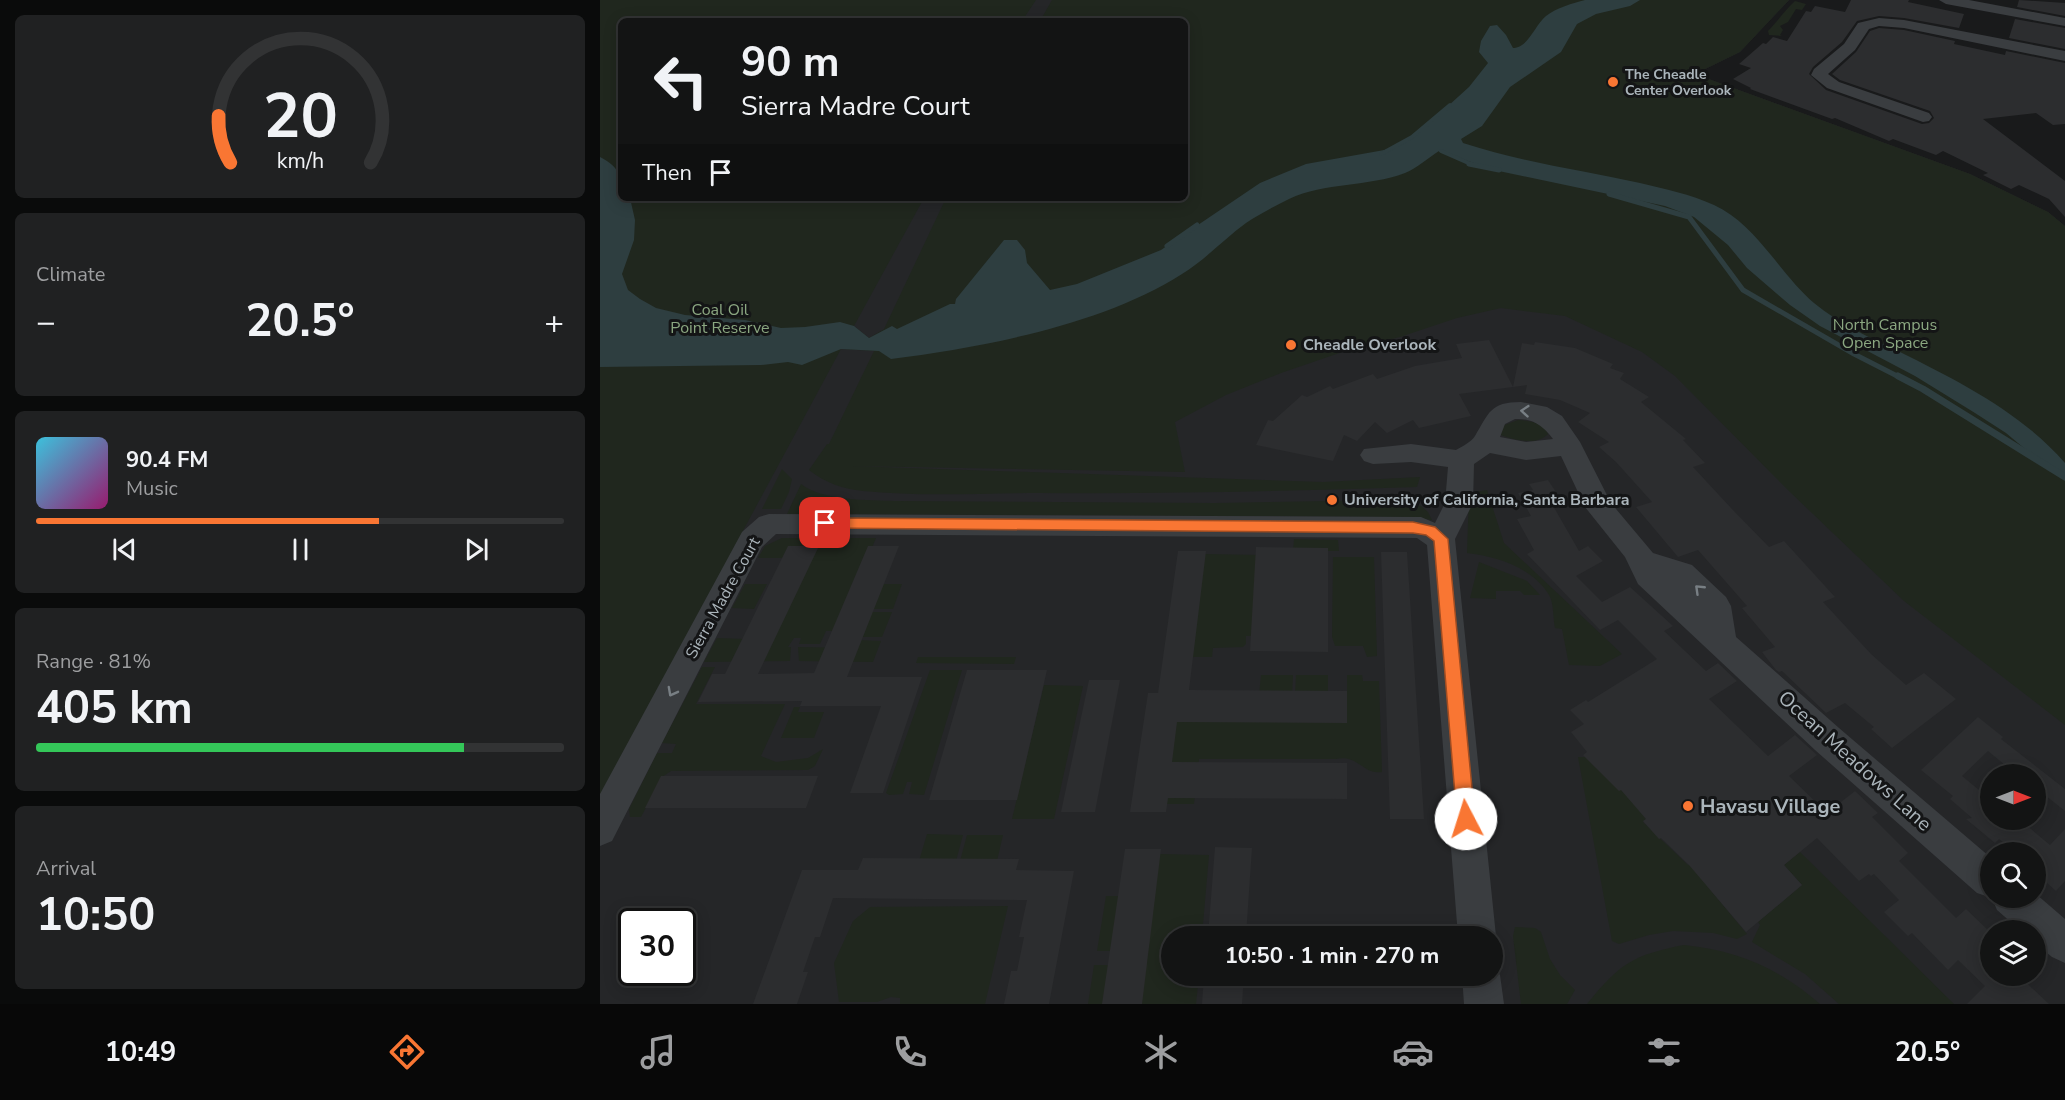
<!DOCTYPE html>
<meta charset="utf-8">
<style>
:root{--surface:#131414;--page:#202122;--text:#f1f3f6;--muted:#9d9ea0;--line:#323334;--accent:#f97633}
body{margin:0;font-family:"Nunito Sans",sans-serif;background:var(--page);color:var(--text);height:100vh;display:flex;flex-direction:column;font-size:22px;white-space:nowrap}
*{box-sizing:border-box;margin:0}
p{font-size:20px;color:var(--muted)}
.icon{flex:none;width:33px;height:33px;fill:none;stroke:currentColor;stroke-width:2;stroke-linecap:round;stroke-linejoin:round}
.map{position:relative;flex:1;overflow:hidden}
.details{display:flex;flex-direction:column;gap:15px;padding:15px;background:#0a0b0b;width:600px}
.details>*{flex:none}
.banner{position:absolute;left:18px;top:18px;width:570px;height:183px;border-radius:9px;box-shadow:0 3px 15px #0003,0 0 0 2px var(--line);background:#131414;color:var(--text);overflow:hidden}
.needle{width:39px;rotate:90deg}
.buttons{position:absolute;left:1380px;top:764px;display:grid;gap:12px}
.buttons a{display:grid;place-items:center;width:66px;height:66px;border-radius:50%;background:var(--surface);box-shadow:0 3px 15px #0003,0 0 0 2px var(--line);font-size:30px}
.speed{position:absolute;left:18px;top:908px;display:flex;gap:12px;font-size:30px;font-weight:700;text-align:center}
.speed>*{display:grid;place-content:center;width:78px;height:78px;border-radius:50%;background:var(--surface);box-shadow:0 3px 15px #0003,0 0 0 2px var(--line);line-height:1}
.speed .limit{border:3px solid #111;border-radius:9px;background:#fff;color:#111}
.pin{position:absolute;display:grid;place-items:center;width:51px;height:51px;color:#fff;margin:-26px;border-radius:12px;box-shadow:0 3px 9px #0006}
.me{position:absolute;width:66px;margin:-33px;rotate:355deg;stroke-linejoin:round;filter:drop-shadow(0 0 4px #0008)}
.turn{display:flex;align-items:center;gap:21px;height:126px;padding:0 24px;font-size:27px}
.turn .icon{width:78px;height:78px;stroke-width:2.5}
.turn b{display:block;font-size:42px;line-height:51px}
.then{display:flex;align-items:center;height:57px;padding:0 24px;background:#0003;gap:12px;font-size:22px}
.big{font-size:45px;font-weight:700;line-height:1.1}
.details .widget{flex:1;display:flex;flex-direction:column;justify-content:center;gap:9px;min-width:0;padding:0 21px;border-radius:9px;background:var(--page)}
.details .dial{align-items:center;gap:0}
.dial svg{height:156px;overflow:visible;fill:none;stroke:var(--line);stroke-width:7;stroke-linecap:round;text-anchor:middle}
.dial text{fill:var(--text);stroke:none}
.song{display:flex;align-items:center;gap:18px}
.cover{width:72px;height:72px;border-radius:9px;background:linear-gradient(135deg,hsl(190 70% 55%),hsl(320 70% 35%))}
.played{height:6px;border-radius:3px;background:linear-gradient(90deg,var(--accent) 65%,var(--line) 65%)}
.keys{display:flex;justify-content:space-around;direction:ltr}
.heat{display:flex;justify-content:space-between;align-items:center;font-size:33px;direction:ltr}
.charge{height:9px;border-radius:4px;background:linear-gradient(90deg,#34c759 81%,var(--line) 0)}
.trip{position:absolute;left:561px;top:926px;width:342px;height:60px;border-radius:30px;background:var(--surface);box-shadow:0 3px 15px #0003,0 0 0 2px var(--line);font-weight:700;line-height:60px;text-align:center}
.menu{display:flex;height:96px;justify-content:space-around;align-items:center;background:#080808;color:var(--muted)}
.menu .icon{width:42px;height:42px}
.menu .selected{color:var(--accent)}
.menu b{font-size:27px;color:var(--text)}
main{display:flex;flex:1;min-height:0}
.map>svg:first-child{display:block}
.built{fill:#252628;fill-rule:evenodd}
.green{fill:#20271e}
.water{fill:#2e3e40}
.lines{fill:none;stroke-linecap:round;stroke-linejoin:round}
.stream-far2{stroke:#2e3e40;stroke-width:4}
.stream-far1{stroke:#2e3e40;stroke-width:5}
.stream{stroke:#2e3e40;stroke-width:7}
.building{fill:#2c2d2f}
.minor{fill:#3a3d40;fill-rule:evenodd}
.oneway{stroke:#787f84}
.route{fill:#f97633;stroke:#a24d21;stroke-width:1.5}
.poi-dot{fill:#f97633;stroke:#141516;stroke-width:2}
.labels{text-anchor:middle;dominant-baseline:central;stroke-width:6;stroke-linejoin:round;paint-order:stroke}
.far-poi-label{font-size:14px;font-weight:bold;fill:#abb5bb;stroke:#141516;text-anchor:start}
.park-label{font-size:16px;fill:#8ba781;stroke:#141516}
.poi-label{font-size:16px;font-weight:bold;fill:#abb5bb;stroke:#141516;text-anchor:start}
.street-label{font-size:16px;fill:#abb5bb;stroke:#141516}
.near-street-label{font-size:20px;fill:#abb5bb;stroke:#141516}
.near-poi-label{font-size:20px;font-weight:bold;fill:#abb5bb;stroke:#141516;text-anchor:start}
</style>
<main>
<section class="details">
<div class="widget dial"><svg viewBox="0 0 100 80">
<path d="M14 69A42 42 0 1 1 86 69"/>
<path d="M14 69A42 42 0 0 1 8 45" stroke="#f97633"/>
<text x="50" y="56" font-size="32" font-weight="700">20</text>
<text x="50" y="72" font-size="11">km/h</text>
</svg></div>
<div class="widget"><p>Climate</p>
<div class="heat"><a>−</a><b class="big">20.5°</b><a>+</a></div>
</div>
<div class="widget">
<div class="song"><i class="cover"></i><div><b>90.4 FM</b><p>Music</p></div></div>
<div class="played"></div>
<div class="keys"><svg class="icon" aria-label="previous" viewBox="0 0 24 24"><path d="M18 5L8 12l10 7zM5 5v14"/></svg><svg class="icon" aria-label="pause" viewBox="0 0 24 24"><path d="M8 5v14M16 5v14"/></svg><svg class="icon" aria-label="next" viewBox="0 0 24 24"><path d="M6 5l10 7-10 7zM19 5v14"/></svg></div>
</div>
<div class="widget"><p>Range · 81%</p><b class="big">405 km</b><div class="charge"></div></div>
<div class="widget"><p>Arrival</p><b class="big">10:50</b></div>
</section>
<div class="map">
<svg width="1465" height="1004" viewBox="0 0 1465 1004">
<rect width="100%" height="100%" fill="#191a1b"/>
<!-- built -->
<path class="built" d="M0,0H1189L1140,52L1095,74L1370,174L1448,212L1465,226V1004H0ZM21,21H585V198H21ZM1390,774H1436V819H1390ZM1390,852H1436V897H1390ZM32,921H82V972H32ZM1390,930H1436V975H1390ZM572,936H892V975H572Z"/>
<!-- green -->
<g class="green">
<path d="M0,0H436L422,21H21V198H324L254,326L269,338L284,329L346,198H585V21H440L452,0H1189L1140,52L1095,74L1370,174L1448,212L1465,226V725L1304,601L1190,492L1075,376L1042,352L965,316L901,308L857,318L800,337L754,348L681,373L626,395L575,422L585,472L251,466L723,482L820,477L817,487C691,491 566,494 440,493C382,493 322,497 263,491C244,489 225,483 209,470L227,444H229L274,351L241,349L0,796Z"/>
<path d="M1195,1L1206,4L1202,10L1196,9L1188,22L1180,26L1183,30L1180,35L1182,36L1169,35L1168,31C1178,21 1183,12 1195,1Z"/>
<path d="M918,420C929,421 943,422 948,434C937,446 914,440 901,435L899,431L902,426Z"/>
<path d="M182,469L192,479L189,492L181,509H162Z"/>
<path d="M201,484C222,501 269,500 295,501L615,503L790,500L821,506L828,512L832,520L811,517L187,514Z"/>
<path d="M887,490L904,543L1022,654L1000,666L969,665L962,629L955,628C953,619 954,603 949,595C933,568 896,556 867,553L869,493Z"/>
<path d="M182,538H276L237,631H226L220,644H199L201,638H194L188,647H191L190,661L104,662L117,638L145,639L186,558H158L165,546Z"/>
<path d="M694,539L738,540L739,551H693Z"/>
<path d="M603,554L662,555L657,636H646V644L643,647L613,648L612,657H591Z"/>
<path d="M733,557H774L777,656L767,657L763,646H735L732,637Z"/>
<path d="M879,562L927,581L940,595H924L920,591H896V599L870,598Z"/>
<path d="M145,584H167L154,609L132,608Z"/>
<path d="M280,584H302L293,609H270Z"/>
<path d="M270,612H292L282,637H259Z"/>
<path d="M258,640L281,641L273,662L199,661L198,647L254,648Z"/>
<path d="M318,657H416L414,664L316,663Z"/>
<path d="M102,667H115L96,704H185L161,756L176,762L208,758L223,749L215,766L208,770L71,771L62,777L41,817H30L29,809L57,753H72L76,744L62,743Z"/>
<path d="M330,670H362L324,795L309,794L312,782H307L303,794L289,795L286,793Z"/>
<path d="M661,675H693L692,696L659,695Z"/>
<path d="M696,675H728V696L695,695Z"/>
<path d="M747,675H762L763,681H779L782,772C763,775 758,754 736,759H599L594,804H565L576,713L747,715Z"/>
<path d="M444,685L483,686L454,819H412Z"/>
<path d="M194,707H200L198,712H224L214,738H181Z"/>
<path d="M978,757H985L996,768L998,767L1025,787L1046,819L1043,822L1088,865L1094,861L1108,887L1147,934L1137,939L1113,933L1073,931L1049,935L1019,944L1012,941Z"/>
<path d="M327,834L363,835L356,861H319Z"/>
<path d="M367,835H403L397,861H360Z"/>
<path d="M1200,852L1354,1004H1239L1205,974L1152,942L1160,925L1158,922L1202,885L1184,865Z"/>
<path d="M558,854L609,855L602,936H572V975H599L596,1004H539Z"/>
<path d="M506,896H528L520,951H497Z"/>
<path d="M408,906L385,1004H300V998L291,997L277,1002H239L234,963L253,921L270,907Z"/>
<path d="M915,927L935,928L941,932L950,959L960,975L975,990L967,1004H921L913,936Z"/>
<path d="M1084,945C1139,951 1178,968 1220,1004H987C1020,963 1033,955 1084,945Z"/>
<path d="M494,965H517L512,1004H488Z"/>
</g>
<!-- water -->
<path class="water" d="M985,0H1040L1030,6L996,14L977,24L961,52L910,87L882,126L861,139L863,143C921,162 981,170 1040,183C1065,189 1090,194 1114,205C1157,225 1179,273 1214,303C1239,324 1271,338 1300,352C1358,381 1422,413 1465,463V476L1456,475L1406,433L1375,413L1315,376L1220,326L1190,305L1147,268L1128,245L1094,217L1065,206L894,170L839,151C828,158 817,168 805,173C768,187 725,182 689,199C675,206 659,214 646,223C624,239 605,260 582,274C502,325 384,347 291,359L279,351L241,349L202,365L188,362L161,365L0,367V157C21,168 21,176 21,198H30L35,220L34,240L22,274L28,290L40,299L56,308L85,315L145,320L181,328L205,327L240,322L254,326L269,338L292,326L297,329L350,304H355L356,299L404,240H417L425,250L427,263L450,290L477,284L561,250L660,183L706,164L790,149L816,135L869,87L888,63L879,52L881,41L890,26L897,25L906,35L913,48C928,48 935,25 946,16C956,8 973,3 985,0Z"/>
<g class="lines">
<!-- stream-far2 -->
<g class="stream-far2">
<path d="M841,151L873,165"/>
<path d="M781,154L812,137L850,105"/>
</g>
<!-- stream-far1 -->
<g class="stream-far1">
<path d="M869,164L899,170"/>
<path d="M1009,194L1089,217L1143,290L1254,354L1301,378"/>
<path d="M567,246L597,225"/>
</g>
<!-- stream -->
<path class="stream" d="M1298,376L1323,389L1465,477"/>
</g>
<!-- building -->
<g class="building">
<path d="M1251,0H1309L1308,2L1364,14L1359,28L1304,18L1279,16L1257,21L1242,42L1213,67L1209,74L1226,90L1322,124L1329,123L1334,118L1330,111L1240,80L1232,74L1256,52L1270,31L1279,28L1304,30L1355,41L1354,44L1405,55L1406,51L1465,63V124L1453,125L1436,113L1383,119L1465,181V217L1449,199L1419,185L1411,189L1383,175L1388,173L1343,151L1336,155L1293,139L1289,141L1235,118L1232,119L1150,89L1151,88L1133,79L1151,68L1139,64L1163,43L1166,44L1173,37L1187,41L1206,11L1211,12L1215,6L1245,12Z"/>
<path d="M1419,0L1465,3V16L1417,7Z"/>
<path d="M1415,19L1465,28V49L1409,38Z"/>
<path d="M889,340L913,387L859,394L871,416L819,428L813,420L787,433L775,422L757,441L744,435L733,461L656,445L668,420L673,421L702,395L707,397L730,386L733,389L773,374L777,379L815,366L862,358L856,344Z"/>
<path d="M935,342L975,348L1013,364L1010,368L1024,373L1020,379L1049,397L1041,402L1086,439L1083,440L1105,463L1093,467L1131,508L1169,547L1184,541L1235,597L1223,602L1271,654L1306,685L1324,673L1356,699L1292,748L1271,729L1274,727L1245,703L1226,713L1182,671L1179,672L1176,670L1162,652L1175,647L1142,608L1147,606L1098,550L1078,557L1036,507L1052,502L1016,462L999,447L1009,442L978,422L990,413L960,400L925,394L927,385L913,387L922,343L934,345Z"/>
<path d="M948,480L958,495L948,497L979,551L988,546L1003,561L976,576L1002,602L1030,587L1073,626L1064,631L1106,671L1118,663L1137,681L1109,699L1168,756L1195,735L1217,755L1189,776L1227,813L1255,791L1278,813L1272,817L1308,853L1299,861L1356,918L1366,909L1390,932V975H1418L1449,1004H1367L1385,986L1358,960L1348,970L1312,933L1308,936L1284,912L1299,900L1274,874L1271,876L1269,874L1259,881L1217,838L1184,865L1202,885L1146,932L1089,865L1061,838L1059,839L1043,821L1046,819L1021,790L1019,791L983,755L987,752L971,732L984,724L970,710L986,700L988,702L1057,659L1018,620L1000,630L927,554L934,550L917,519L931,516L918,493L933,490L929,484Z"/>
<path d="M188,546H219L158,674L214,673L268,546H299L247,677H322L283,793H250L281,706H200L202,701L98,702L112,674H125Z"/>
<path d="M656,547L728,548V652L650,651Z"/>
<path d="M578,551H606L589,690L747,691V723L577,722L572,762L747,763V799L568,798L566,812H530L548,693H558Z"/>
<path d="M781,552H807L824,819H790Z"/>
<path d="M367,670H447L417,800H329Z"/>
<path d="M489,680H520L495,812H461Z"/>
<path d="M1378,717L1403,737L1401,739L1465,789V811L1436,788V774H1416L1388,751L1362,776L1390,799V819H1419L1450,845L1465,829V881L1456,891L1436,873V852H1416L1399,839L1395,843L1366,819L1372,818L1350,799L1353,796L1321,770Z"/>
<path d="M61,776H218L206,808H45Z"/>
<path d="M615,847L652,848L646,936H608Z"/>
<path d="M525,849H561L542,1004H502Z"/>
<path d="M263,858L419,859L416,870L474,871L449,1004H404L411,971H417L424,937H419L427,900L233,898L220,937H215L203,972H208L197,1004H153L202,870H258Z"/>
<path d="M604,975H644L642,1004H602Z"/>
</g>
<g class="lines">
<!-- minor -->
<g class="minor">
<path d="M1339,0H1369L1465,18V26L1346,4Z"/>
<path d="M1279,18L1304,20L1465,51V61L1304,28L1279,26L1269,29L1255,50L1228,74L1239,82L1329,113L1332,117L1329,121L1323,122L1227,88L1211,75L1214,69L1244,44L1258,23Z"/>
<path d="M921,402L947,407L962,416L980,442L1011,503L1053,553L1092,565L1126,597L1131,606L1136,637L1239,728L1390,857V897H1436V894L1465,919V963L1452,957L1436,944V930H1420L1397,910L1392,898L1377,893L1215,750L1038,584L1025,557L985,507L961,456L926,460L890,453L874,464L873,503L855,539L896,936L892,944V936H858L827,545L817,538L176,534L162,547L12,841L0,846V794L142,532L159,517L169,514L821,517L835,523L845,503L848,467L811,462L773,464L764,461L760,455L764,449L811,444L856,450C863,446 871,442 875,436C889,413 890,402 921,402ZM915,419C933,418 943,426 953,439L926,442L900,437L905,424Z"/>
<path d="M892,960L900,975L904,1004H864L862,975H892Z"/>
</g>
</g>
<!-- one-way arrows -->
<defs><path id="oneway-chevron" d="M-2-3.5L2.5 0L-2 3.5" fill="none" stroke-width="1.6" stroke-linecap="round" stroke-linejoin="round" transform="scale(1.5)"/></defs>
<g class="oneway">
<use href="#oneway-chevron" transform="translate(925 411) rotate(-175)"/>
<use href="#oneway-chevron" transform="translate(1099 589) rotate(-136)"/>
<use href="#oneway-chevron" transform="translate(72 692) rotate(118)"/>
</g>
<!-- route -->
<path class="route" d="M225,518L813,522L835,527L848,539L875,819L872,825L866,827L860,825L857,819L834,541L826,535L813,533L225,528L218,523Z"/>
<!-- markers -->
<g class="poi-dot">
<circle cx="1013" cy="82" r="6"/>
<circle cx="691" cy="345" r="6"/>
<circle cx="732" cy="500" r="6"/>
<circle cx="1088" cy="806" r="6"/>
</g>
<g class="labels">
<!-- far-poi labels -->
<g class="far-poi-label">
<text x="1025" y="74">The Cheadle<tspan x="1025" dy="16">Center Overlook</tspan></text>
</g>
<!-- park labels -->
<g class="park-label">
<text x="120" y="310">Coal Oil<tspan x="120" dy="18">Point Reserve</tspan></text>
<text x="1285" y="325">North Campus<tspan x="1285" dy="18">Open Space</tspan></text>
</g>
<!-- poi labels -->
<g class="poi-label">
<text x="703" y="345">Cheadle Overlook</text>
<text x="744" y="500">University of California, Santa Barbara</text>
</g>
<!-- street labels -->
<g class="street-label">
<text transform="translate(123 598) rotate(-61)">Sierra Madre Court</text>
</g>
<!-- near-street labels -->
<g class="near-street-label">
<text transform="translate(1255 761) rotate(42)">Ocean Meadows Lane</text>
</g>
<!-- near-poi labels -->
<g class="near-poi-label">
<text x="1100" y="806">Havasu Village</text>
</g>
</g>
</svg>
<div class="buttons">
<a><svg class="needle" viewBox="-14 -14 28 28"><path d="M0-13l5 13h-10z" fill="#e53935"/><path d="M0 13l5-13h-10z" fill="#9d9ea0"/></svg></a>
<a><svg class="icon" aria-label="search" viewBox="0 0 24 24"><circle cx="10" cy="10" r="6"/><path d="M15 15l6 6"/></svg></a>
<a><svg class="icon" aria-label="layers" viewBox="0 0 24 24"><path d="M12 4l9 5-9 5-9-5zM3 14l9 5 9-5"/></svg></a>
</div>
<div class="speed"><div class="limit">30</div></div>
<div class="pin" style="left:225px;top:523px;background:#d93025"><svg class="icon" aria-label="arrive" viewBox="0 0 24 24"><path d="M6 21V4h12l-3 4 3 4H6"/></svg></div>
<svg class="me" style="left:866px;top:819px" viewBox="-20 -20 40 40"><circle r="19" fill="#fff"/><path d="M0-13L10 11 0 6-10 11z" fill="#f97633"/></svg>
<div class="trip">10:50 · 1 min · 270 m</div>
<div class="banner">
<div class="turn"><svg class="icon" aria-label="left" viewBox="0 0 24 24"><path d="M17 20v-9H6M10 6l-5 5 5 5"/></svg><div><b>90 m</b>Sierra Madre Court</div></div>
<div class="then">Then<svg class="icon" aria-label="arrive" viewBox="0 0 24 24"><path d="M6 21V4h12l-3 4 3 4H6"/></svg></div>
</div>
</div>
</main>
<nav class="menu">
<b>10:49</b>
<svg class="icon selected" aria-label="directions" viewBox="0 0 24 24"><path d="M12 3l9 9-9 9-9-9zM9 14v-3h6M13 9l2 2-2 2"/></svg>
<svg class="icon" aria-label="music" viewBox="0 0 24 24"><path d="M9 18V5l10-2v13"/><circle cx="6" cy="18" r="3"/><circle cx="16" cy="16" r="3"/></svg>
<svg class="icon" aria-label="phone" viewBox="0 0 24 24"><path d="M5 4h4l2 5-3 2q2 4 5 5l2-3 5 2v4C11 20 4 13 5 4z"/></svg>
<svg class="icon" aria-label="climate" viewBox="0 0 24 24"><path d="M12 3v18M4 7l16 10M4 17L20 7"/></svg>
<svg class="icon" aria-label="car" viewBox="0 0 24 24"><path d="M5 17H2v-5l4-1 3-4h7l3 4 3 1v5h-3M9 17h6M6 11h13"/><circle cx="7" cy="17" r="2"/><circle cx="17" cy="17" r="2"/></svg>
<svg class="icon" aria-label="filters" viewBox="0 0 24 24"><path d="M4 7h16M4 17h16"/><circle cx="9" cy="7" r="2"/><circle cx="15" cy="17" r="2"/></svg>
<b>20.5°</b>
</nav>
